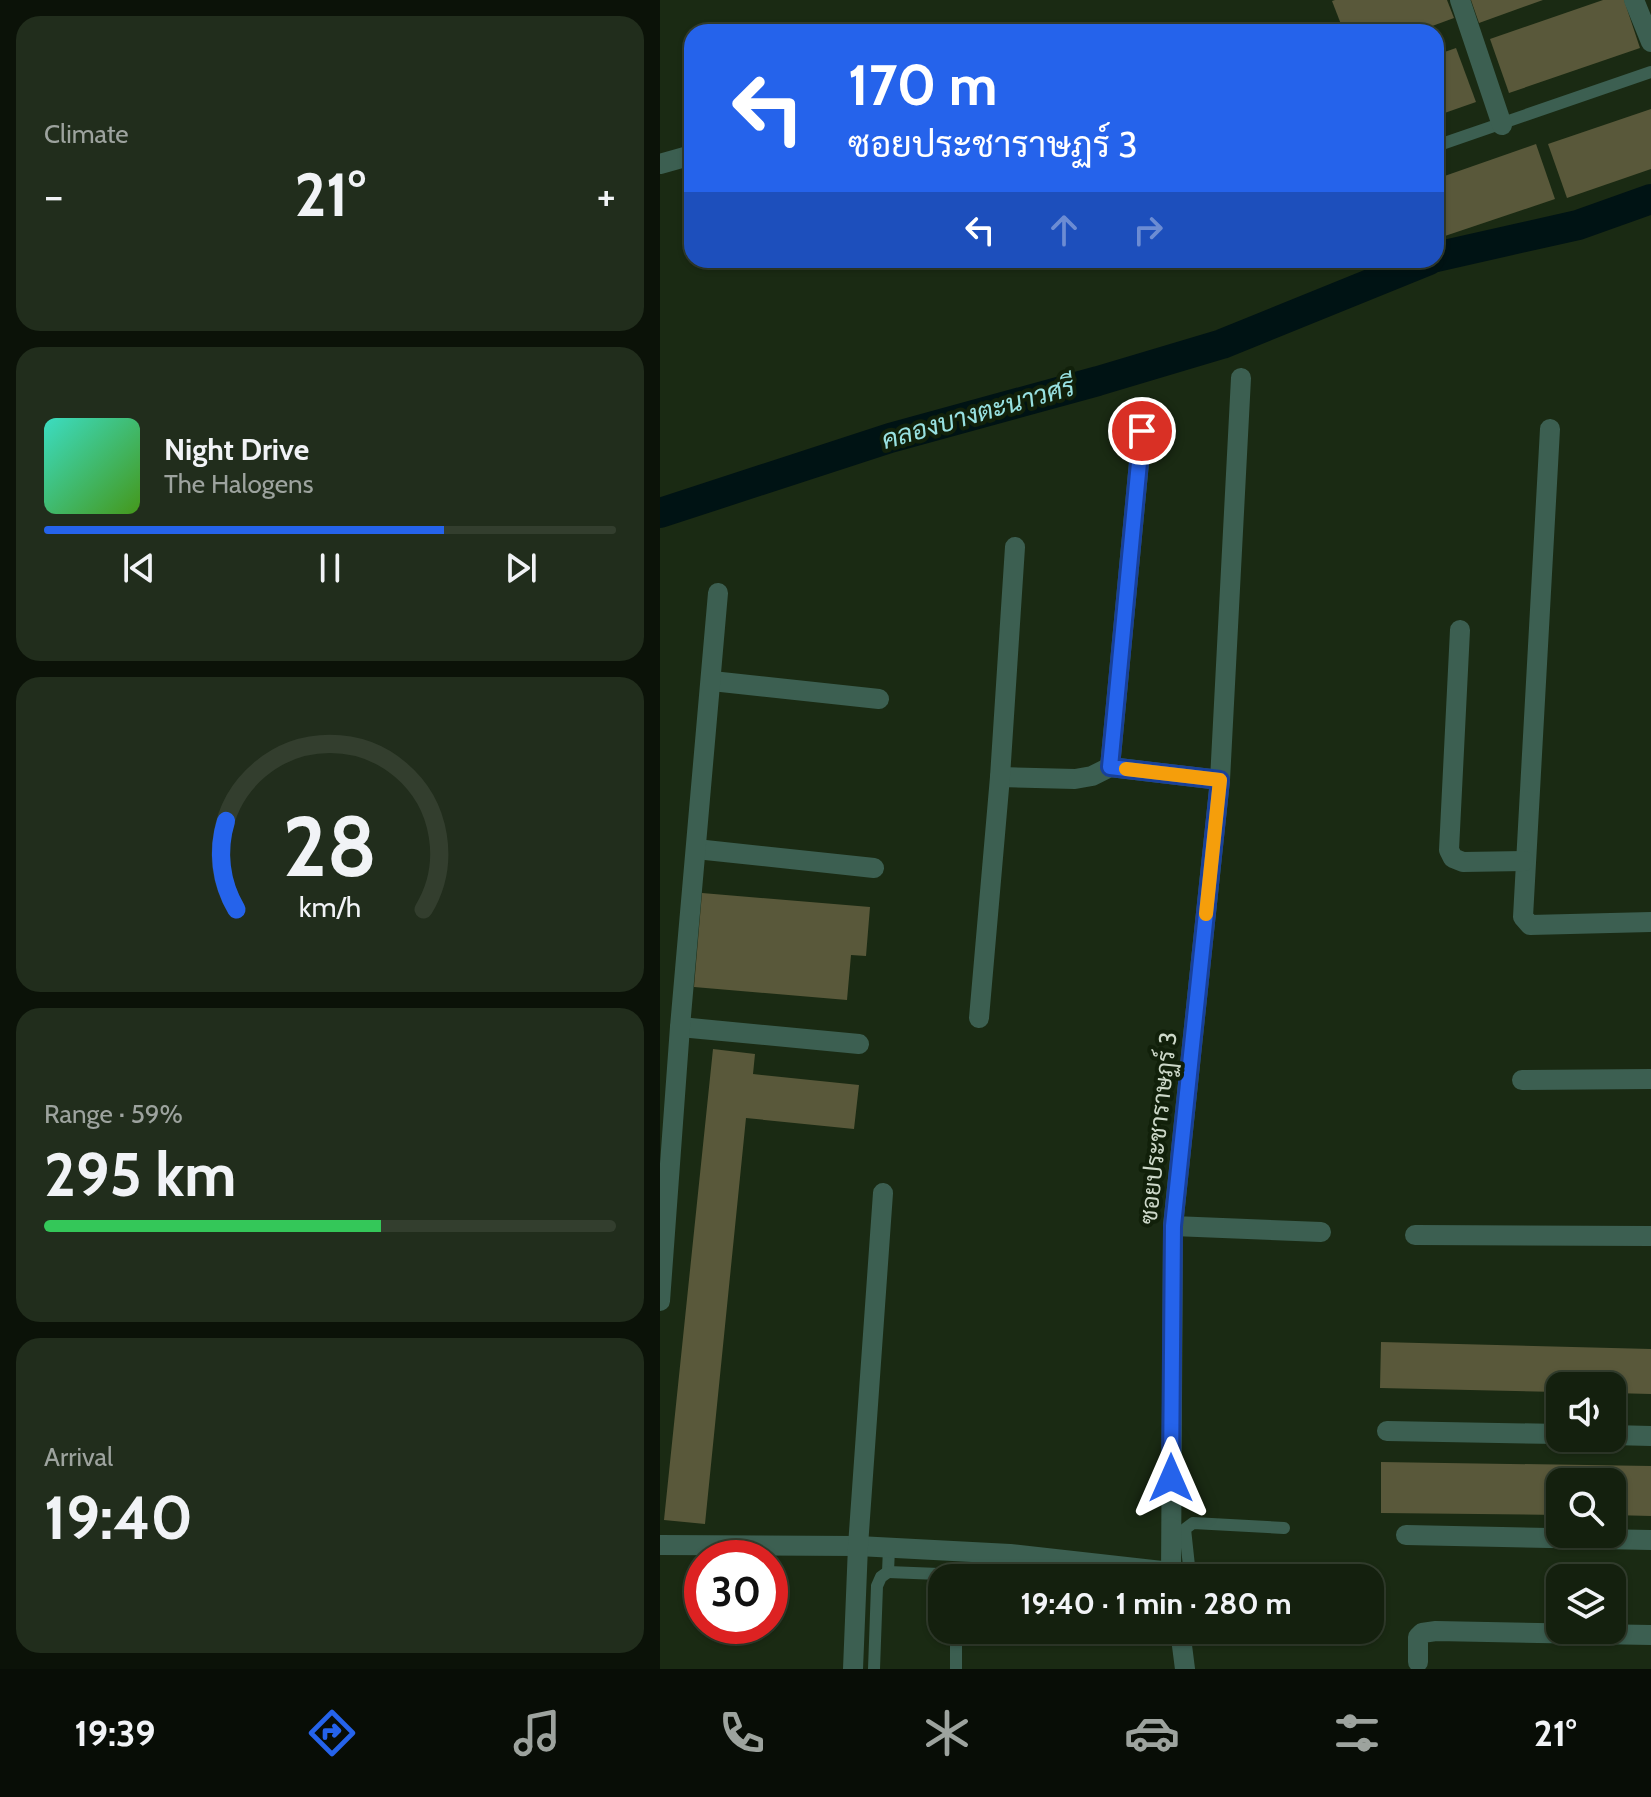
<!DOCTYPE html>
<meta charset="utf-8">
<style>
:root{--surface:#14200e;--page:#212d1c;--text:#f1f3f6;--muted:#9da39e;--line:#333e2e;--accent:#2563eb}
body{margin:0;font-family:Cabin,Sarabun,sans-serif;background:var(--page);color:var(--text);height:100vh;display:flex;flex-direction:column;font-size:30px;white-space:nowrap}
*{box-sizing:border-box;margin:0}
p{font-size:26px;color:var(--muted)}
.icon{flex:none;width:44px;height:44px;fill:none;stroke:currentColor;stroke-width:2;stroke-linecap:round;stroke-linejoin:round}
.map{position:relative;flex:1;overflow:hidden}
.side{display:flex;flex-direction:column;gap:16px;padding:16px;background:#0b1208;width:660px}
.side>*{flex:none}
.top-card{position:absolute;left:24px;top:24px;width:760px;height:244px;border-radius:24px;box-shadow:0 2px 6px #0004,0 0 0 2px var(--line);background:#2563eb;color:#fff;overflow:hidden}
.fabs{position:absolute;left:886px;top:1372px;display:grid;gap:16px}
.fabs a{display:grid;place-items:center;width:80px;height:80px;border-radius:16px;background:var(--surface);box-shadow:0 2px 6px #0004,0 0 0 2px var(--line);font-size:40px}
.speed{position:absolute;left:24px;top:1540px;display:flex;gap:16px;font-size:40px;font-weight:700;text-align:center}
.speed>*{display:grid;place-content:center;width:104px;height:104px;border-radius:50%;background:var(--surface);box-shadow:0 2px 6px #0004,0 0 0 2px var(--line);line-height:1}
.speed .limit{border:12px solid #d22;background:#fff;color:#111}
.pin{position:absolute;display:grid;place-items:center;width:68px;height:68px;color:#fff;margin:-34px;border:4px solid #fff;border-radius:50%;box-shadow:0 2px 8px #0007}
.me{position:absolute;width:88px;margin:-44px;rotate:0deg;stroke-linejoin:round;filter:drop-shadow(0 0 6px #0008)}
.turn{display:flex;align-items:center;gap:28px;height:168px;padding:0 32px;font-size:36px}
.turn .icon{width:104px;height:104px;stroke-width:2.5}
.turn b{display:block;font-size:56px;line-height:68px}
.lanes{display:flex;align-items:center;height:76px;padding:0 32px;background:#0003;justify-content:center;gap:40px;direction:ltr}
.lanes .off{opacity:.35}
.big{font-size:60px;font-weight:700;line-height:1.1}
.side .card{flex:1;display:flex;flex-direction:column;justify-content:center;gap:12px;min-width:0;padding:0 28px;border-radius:24px;background:var(--page)}
.side .dial{align-items:center;gap:0}
.dial svg{height:208px;overflow:visible;fill:none;stroke:var(--line);stroke-width:7;stroke-linecap:round;text-anchor:middle}
.dial text{fill:var(--text);stroke:none}
.song{display:flex;align-items:center;gap:24px}
.cover{width:96px;height:96px;border-radius:12px;background:linear-gradient(135deg,hsl(170 70% 55%),hsl(100 70% 35%))}
.played{height:8px;border-radius:4px;background:linear-gradient(90deg,var(--accent) 70%,var(--line) 70%)}
.keys{display:flex;justify-content:space-around;direction:ltr}
.heat{display:flex;justify-content:space-between;align-items:center;font-size:44px;direction:ltr}
.charge{height:12px;border-radius:6px;background:linear-gradient(90deg,#34c759 59%,var(--line) 0)}
.trip{position:absolute;left:268px;top:1564px;width:456px;height:80px;border-radius:24px;background:var(--surface);box-shadow:0 2px 6px #0004,0 0 0 2px var(--line);font-weight:700;line-height:80px;text-align:center}
.tabs{display:flex;height:128px;justify-content:space-around;align-items:center;background:#080d06;color:var(--muted)}
.tabs .icon{width:56px;height:56px}
.tabs .on{color:var(--accent)}
.tabs b{font-size:36px;color:var(--text)}
main{display:flex;flex:1;min-height:0}
.map>svg:first-child{display:block}
.lines{fill:none;stroke-linecap:round;stroke-linejoin:round}
.canal{stroke:#001314;stroke-width:30}
.building{fill:#59583a}
.service{stroke:#3c5f51;stroke-width:12}
.minor{stroke:#3c5f51;stroke-width:20}
.route-casing{stroke:#184099;stroke-width:20}
.route{stroke:#2563eb;stroke-width:14}
.slow{stroke:#f59e0b;stroke-width:14}
.labels{text-anchor:middle;dominant-baseline:central;stroke-width:8;stroke-linejoin:round;paint-order:stroke}
.street-label{font-size:24px;fill:#cdd8c9;stroke:#11200a}
.water-label{font-size:26px;font-style:italic;fill:#98e1e1;stroke:#11200a}
</style>
<main>
<section class="side">
<div class="card"><p>Climate</p>
<div class="heat"><a>−</a><b class="big">21°</b><a>+</a></div>
</div>
<div class="card">
<div class="song"><i class="cover"></i><div><b>Night Drive</b><p>The Halogens</p></div></div>
<div class="played"></div>
<div class="keys"><svg class="icon" aria-label="previous" viewBox="0 0 24 24"><path d="M18 5L8 12l10 7zM5 5v14"/></svg><svg class="icon" aria-label="pause" viewBox="0 0 24 24"><path d="M8 5v14M16 5v14"/></svg><svg class="icon" aria-label="next" viewBox="0 0 24 24"><path d="M6 5l10 7-10 7zM19 5v14"/></svg></div>
</div>
<div class="card dial"><svg viewBox="0 0 100 80">
<path d="M14 69A42 42 0 1 1 86 69"/>
<path d="M14 69A42 42 0 0 1 10 35" stroke="#2563eb"/>
<text x="50" y="56" font-size="32" font-weight="700">28</text>
<text x="50" y="72" font-size="11">km/h</text>
</svg></div>
<div class="card"><p>Range · 59%</p><b class="big">295 km</b><div class="charge"></div></div>
<div class="card"><p>Arrival</p><b class="big">19:40</b></div>
</section>
<div class="map">
<svg width="991" height="1669" viewBox="0 0 991 1669">
<rect width="100%" height="100%" fill="#1a2a13"/>
<g class="lines">
<!-- canal -->
<g class="canal">
<path d="M776,257L918,225L991,199"/>
<path d="M0,513L230,438L438,381L562,344L769,260"/>
</g>
</g>
<!-- building -->
<g class="building">
<path d="M675,0H787L794,18L756,32H684L672,1Z"/>
<path d="M811,0H883L819,23Z"/>
<path d="M943,0H964L980,48L849,93L830,39Z"/>
<path d="M796,48L816,102L776,116V55Z"/>
<path d="M991,109V169L907,198L888,144Z"/>
<path d="M876,144L895,199L776,239V179Z"/>
<path d="M42,893L210,907L206,956L191,955L187,1000L34,987Z"/>
<path d="M53,1049L95,1054L93,1074L199,1085L194,1129L86,1118L45,1524L4,1520Z"/>
<path d="M721,1342L991,1349V1394L952,1393V1386H900V1392L720,1388Z"/>
<path d="M721,1462L991,1466V1516L952,1515V1482H900V1515L721,1513Z"/>
</g>
<g class="lines">
<!-- service -->
<g class="service">
<path d="M776,146L991,72"/>
<path d="M229,1548L228,1572L279,1574L290,1578"/>
<path d="M516,1578L529,1566L525,1529L533,1523L624,1528"/>
<path d="M296,1630V1669"/>
<path d="M214,1669L217,1586L221,1577L228,1572"/>
</g>
<!-- minor -->
<g class="minor">
<path d="M800,0L842,125"/>
<path d="M974,0L991,42"/>
<path d="M0,164L32,155"/>
<path d="M890,429L863,917L870,925L991,922"/>
<path d="M800,630L789,850L793,858L803,862L864,861"/>
<path d="M52,681L219,699"/>
<path d="M450,767L482,431"/>
<path d="M340,777L415,779L432,776L450,767L560,780"/>
<path d="M36,849L214,868"/>
<path d="M319,1018L340,777L355,547"/>
<path d="M20,1027L199,1044"/>
<path d="M862,1080L991,1079"/>
<path d="M513,1226L661,1232"/>
<path d="M755,1235L991,1236"/>
<path d="M0,1301L20,1027L58,593"/>
<path d="M727,1431L900,1434"/>
<path d="M952,1435L991,1436"/>
<path d="M746,1535L991,1540"/>
<path d="M0,1545L198,1546L350,1554L511,1572"/>
<path d="M511,1578L513,1226L560,780L581,378"/>
<path d="M520,1630L525,1669"/>
<path d="M758,1662V1637L762,1633L776,1631L991,1635"/>
<path d="M193,1669L198,1546L223,1193"/>
</g>
</g>
<g class="lines">
<!-- route casing -->
<g class="route-casing">
<path id="route" d="M482,431L450,767L560,780L513,1226L511,1478"/>
</g>
<!-- route -->
<use href="#route" class="route"/>
<!-- slow -->
<path class="slow" d="M466,769L560,780L546,914"/>
</g>
<g class="labels">
<!-- street labels -->
<g class="street-label">
<text transform="translate(498 1128) rotate(-84)">ซอยประชาราษฏร์ 3</text>
</g>
<!-- water labels -->
<g class="water-label">
<text transform="translate(318 413) rotate(-16)">คลองบางตะนาวศรี</text>
</g>
</g>
</svg>
<div class="fabs">
<a><svg class="icon" aria-label="sound" viewBox="0 0 24 24"><path d="M4 9h4l5-4v14l-5-4H4zM17 9q2 3 0 6"/></svg></a>
<a><svg class="icon" aria-label="search" viewBox="0 0 24 24"><circle cx="10" cy="10" r="6"/><path d="M15 15l6 6"/></svg></a>
<a><svg class="icon" aria-label="layers" viewBox="0 0 24 24"><path d="M12 4l9 5-9 5-9-5zM3 14l9 5 9-5"/></svg></a>
</div>
<div class="speed"><div class="limit">30</div></div>
<div class="pin" style="left:482px;top:431px;background:#d93025"><svg class="icon" aria-label="arrive" viewBox="0 0 24 24"><path d="M6 21V4h12l-3 4 3 4H6"/></svg></div>
<svg class="me" style="left:511px;top:1478px" viewBox="-20 -20 40 40"><path d="M0-17L14 15 0 8-14 15z" fill="#2563eb" stroke="#fff" stroke-width="4"/></svg>
<div class="trip">19:40 · 1 min · 280 m</div>
<div class="top-card">
<div class="turn"><svg class="icon" aria-label="left" viewBox="0 0 24 24"><path d="M17 20v-9H6M10 6l-5 5 5 5"/></svg><div><b>170 m</b>ซอยประชาราษฏร์ 3</div></div>
<div class="lanes"><svg class="icon" aria-label="left" viewBox="0 0 24 24"><path d="M17 20v-9H6M10 6l-5 5 5 5"/></svg><svg class="icon off" aria-label="ahead" viewBox="0 0 24 24"><path d="M12 20V5M6 11l6-6 6 6"/></svg><svg class="icon off" aria-label="right" viewBox="0 0 24 24"><path d="M7 20v-9h11M14 6l5 5-5 5"/></svg></div>
</div>
</div>
</main>
<nav class="tabs">
<b>19:39</b>
<svg class="icon on" aria-label="directions" viewBox="0 0 24 24"><path d="M12 3l9 9-9 9-9-9zM9 14v-3h6M13 9l2 2-2 2"/></svg>
<svg class="icon" aria-label="music" viewBox="0 0 24 24"><path d="M9 18V5l10-2v13"/><circle cx="6" cy="18" r="3"/><circle cx="16" cy="16" r="3"/></svg>
<svg class="icon" aria-label="phone" viewBox="0 0 24 24"><path d="M5 4h4l2 5-3 2q2 4 5 5l2-3 5 2v4C11 20 4 13 5 4z"/></svg>
<svg class="icon" aria-label="climate" viewBox="0 0 24 24"><path d="M12 3v18M4 7l16 10M4 17L20 7"/></svg>
<svg class="icon" aria-label="car" viewBox="0 0 24 24"><path d="M5 17H2v-5l4-1 3-4h7l3 4 3 1v5h-3M9 17h6M6 11h13"/><circle cx="7" cy="17" r="2"/><circle cx="17" cy="17" r="2"/></svg>
<svg class="icon" aria-label="filters" viewBox="0 0 24 24"><path d="M4 7h16M4 17h16"/><circle cx="9" cy="7" r="2"/><circle cx="15" cy="17" r="2"/></svg>
<b>21°</b>
</nav>
